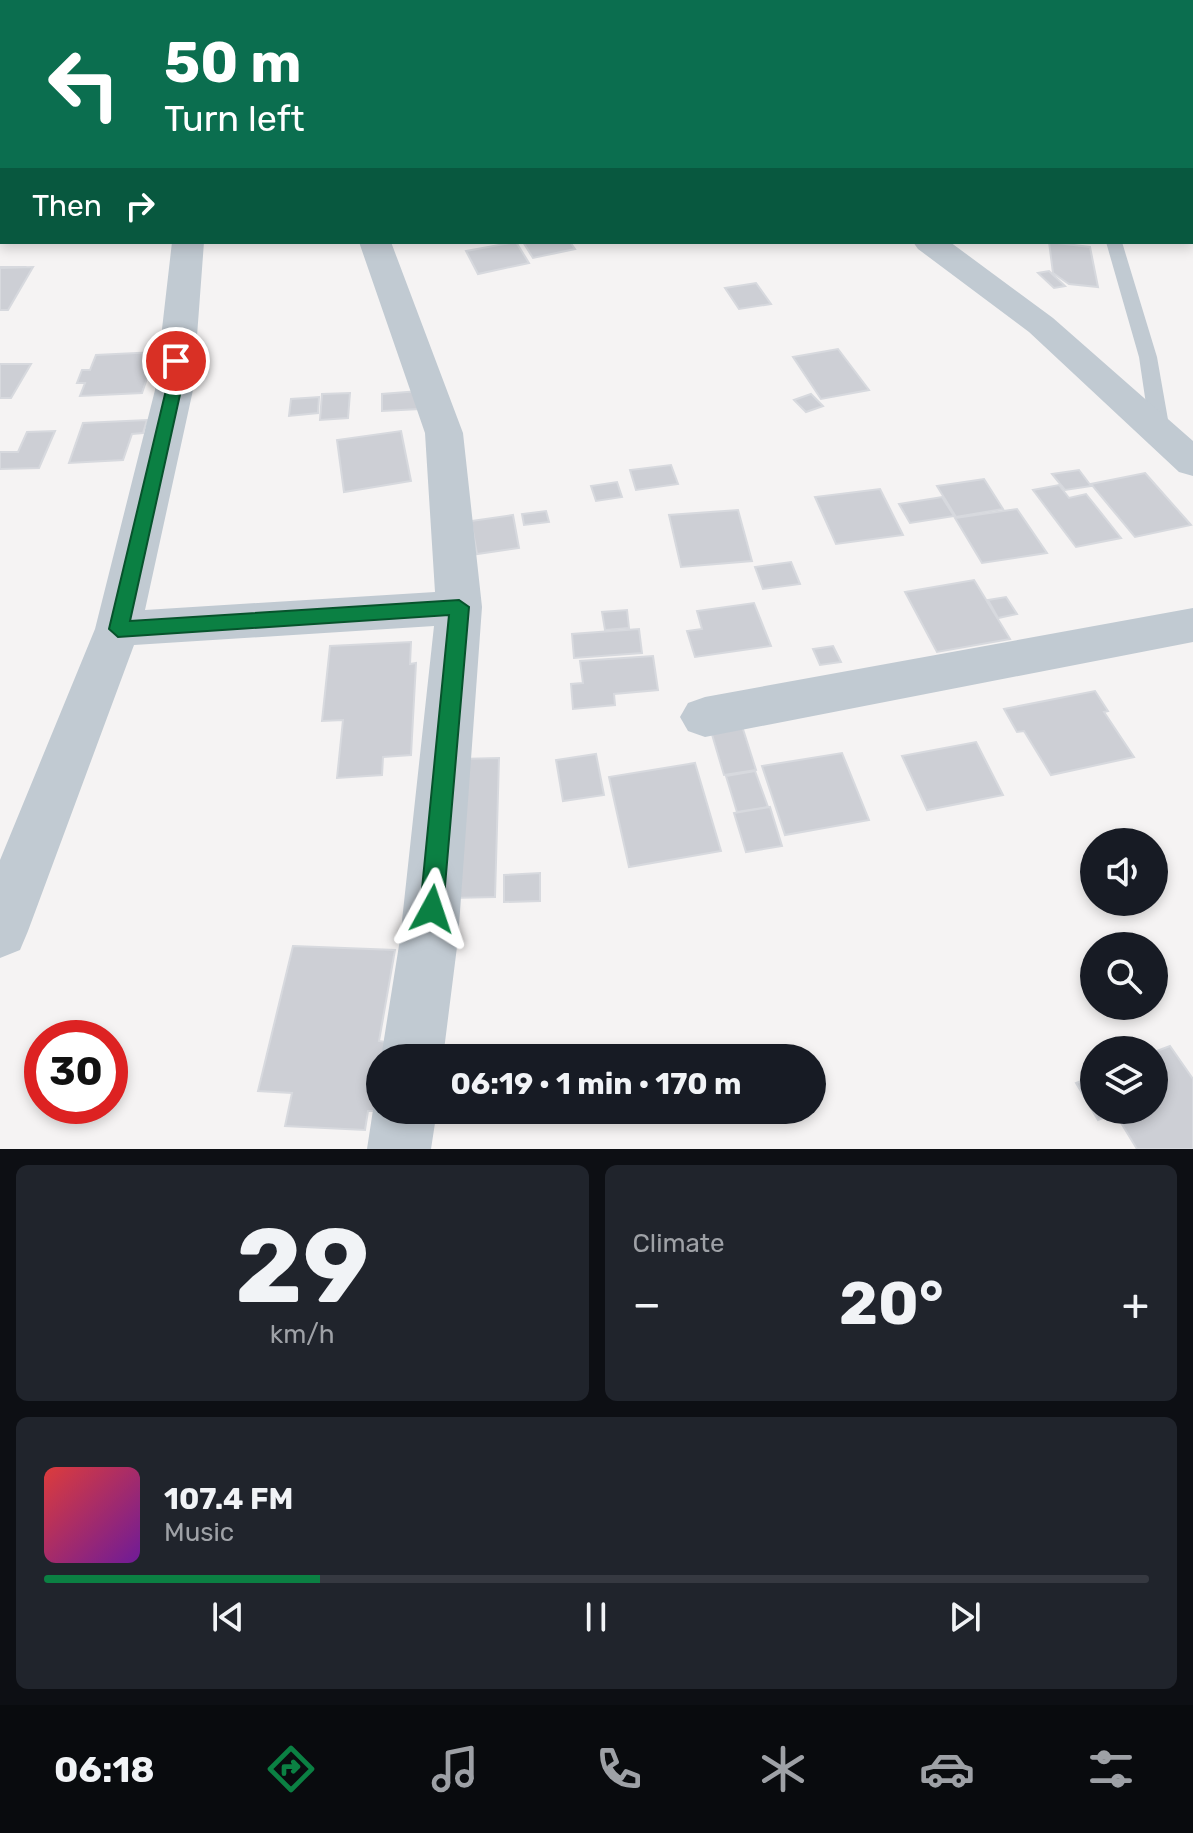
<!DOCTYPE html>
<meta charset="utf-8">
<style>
:root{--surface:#171b24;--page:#20242c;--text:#f1f3f6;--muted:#9ea1a6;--line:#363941;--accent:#0b8043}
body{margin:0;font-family:Rubik,sans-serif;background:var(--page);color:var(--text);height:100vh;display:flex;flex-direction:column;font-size:30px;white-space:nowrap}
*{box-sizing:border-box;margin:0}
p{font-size:26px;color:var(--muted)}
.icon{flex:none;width:44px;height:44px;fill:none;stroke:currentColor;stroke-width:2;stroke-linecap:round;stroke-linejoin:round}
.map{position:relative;height:1149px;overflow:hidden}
.sheet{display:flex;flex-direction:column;gap:16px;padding:16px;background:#0d0f14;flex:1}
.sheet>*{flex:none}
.hud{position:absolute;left:0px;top:0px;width:1194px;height:244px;box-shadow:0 4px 12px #0003;background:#0b6e4f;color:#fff;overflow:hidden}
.tools{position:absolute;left:1080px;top:828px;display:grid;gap:16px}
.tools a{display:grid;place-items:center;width:88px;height:88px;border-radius:50%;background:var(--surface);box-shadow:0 4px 12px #0003;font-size:40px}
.speed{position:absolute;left:24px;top:1020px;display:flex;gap:16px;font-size:40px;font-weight:700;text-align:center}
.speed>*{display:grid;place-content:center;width:104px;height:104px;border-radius:50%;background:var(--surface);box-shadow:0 4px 12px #0003;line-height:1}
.speed .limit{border:12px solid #d22;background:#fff;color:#111}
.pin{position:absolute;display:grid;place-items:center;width:68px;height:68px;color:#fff;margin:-34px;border:4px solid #fff;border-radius:50%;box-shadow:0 2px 8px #0007}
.me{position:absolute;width:88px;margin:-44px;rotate:5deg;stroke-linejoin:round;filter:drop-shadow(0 0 6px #0008)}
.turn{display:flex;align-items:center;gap:28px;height:168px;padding:0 32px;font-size:36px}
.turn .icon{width:104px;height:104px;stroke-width:2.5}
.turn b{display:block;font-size:56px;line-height:68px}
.then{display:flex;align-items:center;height:76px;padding:0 32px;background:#0003;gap:16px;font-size:30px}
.big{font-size:60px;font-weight:700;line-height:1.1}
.sheet .card{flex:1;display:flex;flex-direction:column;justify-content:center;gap:12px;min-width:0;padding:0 28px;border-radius:12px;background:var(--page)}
.sheet .dial{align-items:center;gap:0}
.dial b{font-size:104px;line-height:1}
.song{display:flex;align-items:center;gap:24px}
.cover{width:96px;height:96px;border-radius:12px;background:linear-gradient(135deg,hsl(0 70% 55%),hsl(280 70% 35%))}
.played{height:8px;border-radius:4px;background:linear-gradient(90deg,var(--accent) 25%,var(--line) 25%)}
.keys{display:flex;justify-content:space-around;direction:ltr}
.heat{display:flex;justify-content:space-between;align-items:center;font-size:44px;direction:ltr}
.sheet .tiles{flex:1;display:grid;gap:16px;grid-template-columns:1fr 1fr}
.card:last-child{grid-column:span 2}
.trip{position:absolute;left:366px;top:1044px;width:460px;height:80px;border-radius:40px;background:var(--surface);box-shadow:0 4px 12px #0003;font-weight:700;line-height:80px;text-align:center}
.dock{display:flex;height:128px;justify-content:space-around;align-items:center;background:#090b0e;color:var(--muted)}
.dock .icon{width:56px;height:56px}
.dock .selected{color:var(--accent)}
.dock b{font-size:36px;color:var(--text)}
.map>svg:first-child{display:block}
.building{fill:#cdcfd5;stroke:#d7d9de;stroke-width:2}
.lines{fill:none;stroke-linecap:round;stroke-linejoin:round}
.service{fill:#c1cad2;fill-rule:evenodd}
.minor{fill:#c1cad2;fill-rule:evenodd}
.route{fill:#0b8043;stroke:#07532c;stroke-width:2}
</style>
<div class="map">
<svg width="1193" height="1149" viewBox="0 0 1193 1149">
<rect width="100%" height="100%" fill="#f5f3f3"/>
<!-- building -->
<g class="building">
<path d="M469,0H597L587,2Z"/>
<path d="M516,242L529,263L478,274L466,251Z"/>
<path d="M523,242H570L575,249L533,258Z"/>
<path d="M1049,242L1090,247L1098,287L1069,284L1053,273Z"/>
<path d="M0,267H25L3,301H0Z"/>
<path d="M33,267L8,310H0V268Z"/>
<path d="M1049,271L1065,286L1054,288L1038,273Z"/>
<path d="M756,283L771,304L739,309L725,288Z"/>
<path d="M838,349L869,390L821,399L793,357Z"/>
<path d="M156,352L142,393L80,396L85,383H77L82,370H90L96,355Z"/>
<path d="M0,364H31L11,398H0Z"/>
<path d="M419,391L420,409L382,411V394Z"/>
<path d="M350,393L348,418L320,420L322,394Z"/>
<path d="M811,394L823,406L806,412L794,400Z"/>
<path d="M319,397L318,413L289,416L291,399Z"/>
<path d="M147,420L143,433L132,434L123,460L69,463L83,423Z"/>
<path d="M55,431L39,468L0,469V452H18L27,432Z"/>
<path d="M401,431L411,481L344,492L337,440Z"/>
<path d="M671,465L678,484L636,490L630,470Z"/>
<path d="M1079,470L1091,486L1065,490L1052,474Z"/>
<path d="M1145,473L1191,525L1135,537L1091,484Z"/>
<path d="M984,479L1003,509L956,517L937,486Z"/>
<path d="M617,482L622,497L596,501L591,486Z"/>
<path d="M1059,485L1069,498L1086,494L1121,538L1076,547L1033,490Z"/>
<path d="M880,489L903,535L836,544L815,497Z"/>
<path d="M942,497L954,516L910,523L899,504Z"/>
<path d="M1017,509L1047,553L982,563L955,518Z"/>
<path d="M738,510L752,561L681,567L669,515Z"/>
<path d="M546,511L549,522L524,525L522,514Z"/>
<path d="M513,515L519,548L477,554L471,521Z"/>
<path d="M791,562L800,584L763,589L755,567Z"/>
<path d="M974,580L1010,639L937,652L905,592Z"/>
<path d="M1006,597L1017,614L998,618L988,600Z"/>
<path d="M754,603L771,646L695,657L687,631L702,629L697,611Z"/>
<path d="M627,610L629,628L605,630L602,612Z"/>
<path d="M639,629L642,653L574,658L572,634Z"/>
<path d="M411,642L410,664L416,663L411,755L383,757L382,775L337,778L343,720L322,721L330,646Z"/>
<path d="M833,646L841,662L820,665L813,649Z"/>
<path d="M653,656L658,690L614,694L615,705L573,709L571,684L583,683L580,661Z"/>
<path d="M1095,691L1108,711L1104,712L1134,757L1051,775L1024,731L1017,732L1004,709Z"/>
<path d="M742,726L756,770L724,775L711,731Z"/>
<path d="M976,742L1003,795L927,810L902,756Z"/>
<path d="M842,753L869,820L785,835L762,766Z"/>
<path d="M596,754L604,795L563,801L556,760Z"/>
<path d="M499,758L495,897L451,898L460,759Z"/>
<path d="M695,763L721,851L629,867L609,777Z"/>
<path d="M755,771L768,807L737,812L726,776Z"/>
<path d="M770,807L782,846L746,852L734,813Z"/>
<path d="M540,873V901L504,902V875Z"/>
<path d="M293,946L395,950L379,1041L392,1043L389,1058H380V1111H368L365,1130L285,1126L292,1093L258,1091Z"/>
<path d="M1170,1046L1193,1079V1149H1137L1115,1113L1098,1120L1076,1083L1094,1076V1110H1154V1052Z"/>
</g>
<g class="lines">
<!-- service -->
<g class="service">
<path d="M1036,0H1048L1049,2H1037Z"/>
<path d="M1106,242H1122L1157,357L1170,431L1167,435L1160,437L1150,431L1139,357Z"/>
</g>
<!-- minor -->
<g class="minor">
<path d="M14,0H38L40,2H16Z"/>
<path d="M614,0H638L640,2H616Z"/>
<rect x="0" y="211" width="2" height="18"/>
<path d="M172,242H204L193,390L145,610L435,592L425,433L359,242H391L463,433L482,607L458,939L443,1058H381L400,939L434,626L134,645L28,931L20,950L0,958V860L95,629L155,390Z"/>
<path d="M913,242H950L1053,318L1193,441V476L1179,472L1029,332L918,249Z"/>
<path d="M1193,608V642L705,737L688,731L680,717L688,703L705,697Z"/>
<path d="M380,1094V1110H437L431,1149H367L373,1110Z"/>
</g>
</g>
<!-- route -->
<path class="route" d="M176,356L184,361L181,390L130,621L459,600L469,607L443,909L440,916L432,920L423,916L420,909L449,615L118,637L109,629L166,390L169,361Z"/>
</svg>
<div class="tools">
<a><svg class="icon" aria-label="sound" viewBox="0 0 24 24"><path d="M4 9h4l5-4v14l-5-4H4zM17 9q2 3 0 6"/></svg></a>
<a><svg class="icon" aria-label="search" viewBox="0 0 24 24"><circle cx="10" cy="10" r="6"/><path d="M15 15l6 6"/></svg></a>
<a><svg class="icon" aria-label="layers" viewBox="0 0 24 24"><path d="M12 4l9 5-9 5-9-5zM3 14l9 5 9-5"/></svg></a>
</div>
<div class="speed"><div class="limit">30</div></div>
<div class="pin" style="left:176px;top:361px;background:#d93025"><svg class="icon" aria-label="arrive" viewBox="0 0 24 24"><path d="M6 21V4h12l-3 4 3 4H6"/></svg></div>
<svg class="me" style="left:432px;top:909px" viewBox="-20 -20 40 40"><path d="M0-17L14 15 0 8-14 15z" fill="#0b8043" stroke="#fff" stroke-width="4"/></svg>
<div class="trip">06:19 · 1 min · 170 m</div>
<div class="hud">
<div class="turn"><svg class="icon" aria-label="left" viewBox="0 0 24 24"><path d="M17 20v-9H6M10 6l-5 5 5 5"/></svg><div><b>50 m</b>Turn left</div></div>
<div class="then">Then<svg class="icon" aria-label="right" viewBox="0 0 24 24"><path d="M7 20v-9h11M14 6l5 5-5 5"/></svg></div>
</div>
</div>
<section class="sheet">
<div class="tiles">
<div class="card dial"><b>29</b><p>km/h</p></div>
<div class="card"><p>Climate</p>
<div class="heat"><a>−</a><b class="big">20°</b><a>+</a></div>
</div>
<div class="card">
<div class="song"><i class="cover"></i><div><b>107.4 FM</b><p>Music</p></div></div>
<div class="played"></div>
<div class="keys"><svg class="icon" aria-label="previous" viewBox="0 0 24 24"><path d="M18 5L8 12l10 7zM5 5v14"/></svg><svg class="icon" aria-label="pause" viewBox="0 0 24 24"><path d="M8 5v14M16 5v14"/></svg><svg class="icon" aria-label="next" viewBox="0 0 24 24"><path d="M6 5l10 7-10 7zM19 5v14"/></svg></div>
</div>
</div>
</section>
<nav class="dock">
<b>06:18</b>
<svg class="icon selected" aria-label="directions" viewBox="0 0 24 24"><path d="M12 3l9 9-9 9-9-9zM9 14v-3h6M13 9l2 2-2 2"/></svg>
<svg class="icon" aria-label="music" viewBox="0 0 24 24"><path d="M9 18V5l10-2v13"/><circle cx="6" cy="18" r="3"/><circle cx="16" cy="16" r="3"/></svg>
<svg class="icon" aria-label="phone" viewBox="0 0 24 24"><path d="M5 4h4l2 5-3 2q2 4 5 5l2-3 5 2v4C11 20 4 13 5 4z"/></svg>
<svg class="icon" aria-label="climate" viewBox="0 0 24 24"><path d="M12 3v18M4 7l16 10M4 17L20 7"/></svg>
<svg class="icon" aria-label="car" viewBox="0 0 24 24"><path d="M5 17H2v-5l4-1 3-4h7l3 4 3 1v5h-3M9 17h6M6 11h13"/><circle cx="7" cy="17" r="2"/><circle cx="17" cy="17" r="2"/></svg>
<svg class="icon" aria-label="filters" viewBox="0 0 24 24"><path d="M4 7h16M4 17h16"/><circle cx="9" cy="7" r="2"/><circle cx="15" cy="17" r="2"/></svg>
</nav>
